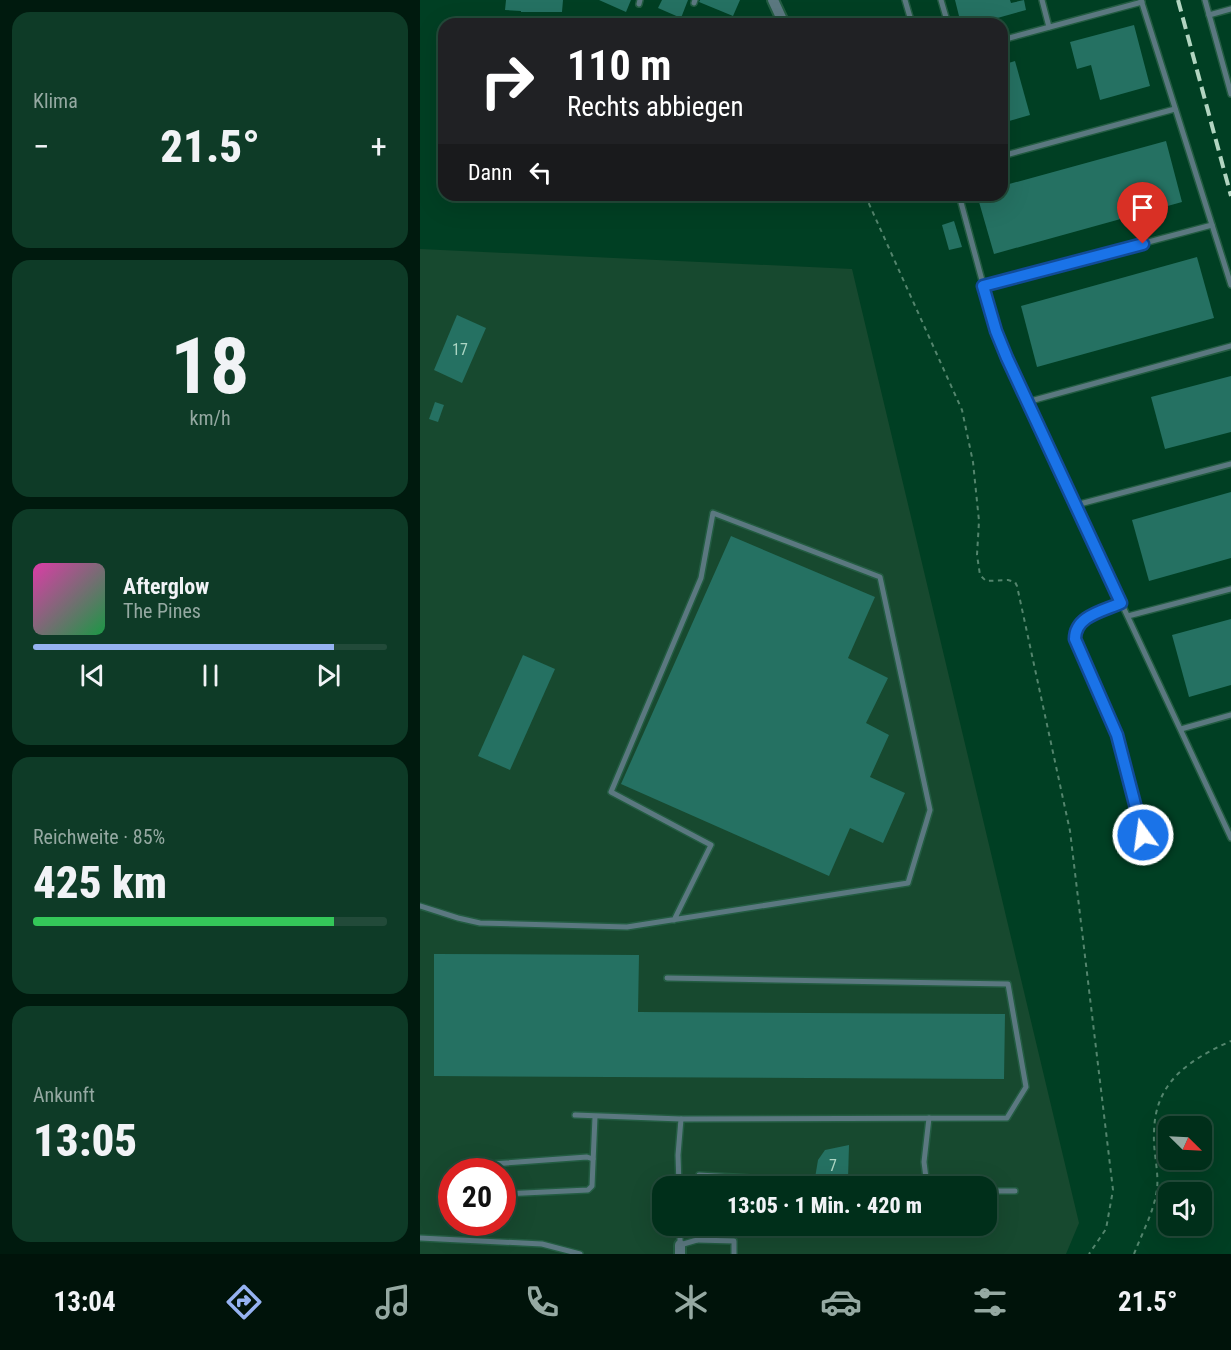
<!DOCTYPE html>
<html lang="de">
<meta charset="utf-8">
<style>
:root{--surface:#002f1a;--page:#0e3b27;--text:#f1f3f6;--muted:#95a9a2;--line:#224a39;--accent:#95b2f1}
body{margin:0;font-family:"Roboto Condensed",sans-serif;background:var(--page);color:var(--text);height:100vh;display:flex;flex-direction:column;font-size:22px;white-space:nowrap}
*{box-sizing:border-box;margin:0}
p{font-size:20px;color:var(--muted)}
.icon{flex:none;width:33px;height:33px;fill:none;stroke:currentColor;stroke-width:2;stroke-linecap:round;stroke-linejoin:round}
.map{position:relative;flex:1;overflow:hidden}
.panel{display:flex;flex-direction:column;gap:12px;padding:12px;background:#001a0e;width:420px}
.panel>*{flex:none}
.top-card{position:absolute;left:18px;top:18px;width:570px;height:183px;border-radius:18px;box-shadow:0 6px 24px #0002,0 0 0 2px var(--line);background:#202124;color:#fff;overflow:hidden}
.needle{width:39px;rotate:114deg}
.controls{position:absolute;left:738px;top:1116px;display:grid;gap:12px}
.controls a{display:grid;place-items:center;width:54px;height:54px;border-radius:12px;background:var(--surface);box-shadow:0 6px 24px #0002,0 0 0 2px var(--line);font-size:30px}
.speed{position:absolute;left:18px;top:1158px;display:flex;gap:12px;font-size:30px;font-weight:700;text-align:center}
.speed>*{display:grid;place-content:center;width:78px;height:78px;border-radius:50%;background:var(--surface);box-shadow:0 6px 24px #0002,0 0 0 2px var(--line);line-height:1}
.speed .limit{border:9px solid #d22;background:#fff;color:#111}
.pin{position:absolute;display:grid;place-items:center;width:51px;height:51px;color:#fff;margin:-62px -26px;border-radius:50% 50% 50% 0;rotate:-45deg;box-shadow:0 0 6px #0007}
.pin .icon{rotate:45deg}
.me{position:absolute;width:66px;margin:-33px;rotate:346deg;stroke-linejoin:round;filter:drop-shadow(0 0 4px #0008)}
.turn{display:flex;align-items:center;gap:21px;height:126px;padding:0 30px;font-size:27px}
.turn .icon{width:78px;height:78px;stroke-width:2.5}
.turn b{display:block;font-size:42px;line-height:51px}
.then{display:flex;align-items:center;height:57px;padding:0 30px;background:#0003;gap:12px;font-size:22px}
.big{font-size:45px;font-weight:800;line-height:1.1}
.panel .widget{flex:1;display:flex;flex-direction:column;justify-content:center;gap:9px;min-width:0;padding:0 21px;border-radius:18px;background:var(--page)}
.panel .dial{align-items:center;gap:0}
.dial b{font-size:78px;line-height:1}
.song{display:flex;align-items:center;gap:18px}
.cover{width:72px;height:72px;border-radius:9px;background:linear-gradient(135deg,hsl(320 70% 55%),hsl(140 70% 35%))}
.played{height:6px;border-radius:3px;background:linear-gradient(90deg,var(--accent) 85%,var(--line) 85%)}
.keys{display:flex;justify-content:space-around;direction:ltr}
.heat{display:flex;justify-content:space-between;align-items:center;font-size:33px;direction:ltr}
.charge{height:9px;border-radius:4px;background:linear-gradient(90deg,#34c759 85%,var(--line) 0)}
.trip{position:absolute;left:232px;top:1176px;width:345px;height:60px;border-radius:18px;background:var(--surface);box-shadow:0 6px 24px #0002,0 0 0 2px var(--line);font-weight:800;line-height:60px;text-align:center}
.menu{display:flex;height:96px;justify-content:space-around;align-items:center;background:#00130a;color:var(--muted)}
.menu .icon{width:42px;height:42px}
.menu .selected{color:var(--accent)}
.menu b{font-size:27px;color:var(--text)}
main{display:flex;flex:1;min-height:0}
.map>svg:first-child{display:block}
.built{fill:#17492f;fill-rule:evenodd}
.building{fill:#257162}
.lines{fill:none;stroke-linecap:round;stroke-linejoin:round}
.lane-casing{stroke:#235c42;stroke-width:8}
.street-casing{stroke:#235c42;stroke-width:14}
.path{stroke:#53856d;stroke-width:2;stroke-dasharray:4.5 4.5;stroke-linecap:butt}
.lane{stroke:#5b7880;stroke-width:5}
.street{stroke:#5b7880;stroke-width:10}
.rail{stroke:#b2d5c1;stroke-width:4;stroke-dasharray:12 6;stroke-linecap:butt}
.route-casing{stroke:#114b97;stroke-width:15}
.route{stroke:#1a73e8;stroke-width:10}
.labels{text-anchor:middle;dominant-baseline:central;stroke-width:6;stroke-linejoin:round;paint-order:stroke}
.number-label{font-size:16px;fill:#add6c4}
</style>
<main>
<section class="panel">
<div class="widget"><p>Klima</p>
<div class="heat"><a>−</a><b class="big">21.5°</b><a>+</a></div>
</div>
<div class="widget dial"><b>18</b><p>km/h</p></div>
<div class="widget">
<div class="song"><i class="cover"></i><div><b>Afterglow</b><p>The Pines</p></div></div>
<div class="played"></div>
<div class="keys"><svg class="icon" aria-label="previous" viewBox="0 0 24 24"><path d="M18 5L8 12l10 7zM5 5v14"/></svg><svg class="icon" aria-label="pause" viewBox="0 0 24 24"><path d="M8 5v14M16 5v14"/></svg><svg class="icon" aria-label="next" viewBox="0 0 24 24"><path d="M6 5l10 7-10 7zM19 5v14"/></svg></div>
</div>
<div class="widget"><p>Reichweite · 85%</p><b class="big">425 km</b><div class="charge"></div></div>
<div class="widget"><p>Ankunft</p><b class="big">13:05</b></div>
</section>
<div class="map">
<svg width="811" height="1254" viewBox="0 0 811 1254">
<rect width="100%" height="100%" fill="#003f23"/>
<!-- built -->
<path class="built" d="M0,249L432,269L659,1223L646,1254H0ZM32,1172H82V1222H32ZM243,1186H567V1226H243Z"/>
<!-- building -->
<g class="building">
<path d="M86,0H143L142,12H101V11L85,10Z"/>
<path d="M179,0H211L206,12Z"/>
<path d="M242,0H268L261,18L238,8Z"/>
<path d="M280,0H320L313,16L279,2Z"/>
<path d="M535,0H590L591,3L604,0L606,10L556,24H541Z"/>
<path d="M714,25L730,86L680,100L671,65L657,69L650,42Z"/>
<path d="M595,61L610,115L582,123V65Z"/>
<path d="M746,141L762,202L574,254L557,195H582V186Z"/>
<path d="M534,221L542,247L529,250L522,225Z"/>
<path d="M777,257L794,318L617,367L601,306Z"/>
<path d="M37,315L66,328L42,383L14,370Z"/>
<path d="M811,376V432L745,449L731,397Z"/>
<path d="M15,402L24,405L18,422L9,419Z"/>
<path d="M811,492V558L729,581L712,520Z"/>
<path d="M311,536L455,597L428,658L468,678L446,723L469,735L450,777L485,793L463,843L430,828L409,876L201,784Z"/>
<path d="M811,619V685L769,697L752,635Z"/>
<path d="M103,655L135,669L90,770L58,756Z"/>
<path d="M14,954L219,955L218,1012L585,1014L584,1079L14,1076Z"/>
<path d="M429,1145L428,1179L395,1178L398,1160L405,1150Z"/>
</g>
<g class="lines">
<!-- lane casing -->
<g class="lane-casing">
<g id="lane">
<path d="M485,0L492,24"/>
<path d="M521,0L528,24"/>
<path d="M622,0L629,27"/>
<path d="M721,0L811,285"/>
<path d="M785,0L811,94"/>
<path d="M274,3L275,0"/>
<path d="M219,4L220,0"/>
<path d="M789,15L811,9"/>
<path d="M582,40L722,2"/>
<path d="M582,156L755,109"/>
<path d="M539,195L570,310L587,358L811,838"/>
<path d="M563,286L792,225"/>
<path d="M607,402L811,346"/>
<path d="M656,505L811,464"/>
<path d="M701,603C684,611 655,616 655,639L697,735L723,835"/>
<path d="M708,616L811,589"/>
<path d="M761,729L811,715"/>
<path d="M0,906L38,918L60,923L207,927L488,883L510,810L460,577L293,513L281,578L191,792L291,845L254,920"/>
<path d="M247,978L588,984L606,1087L587,1118L261,1119"/>
<path d="M155,1115L261,1119L258,1155L259,1186"/>
<path d="M38,1172L44,1166L167,1157L173,1159"/>
<path d="M278,1186L279,1175L383,1181"/>
<path d="M507,1186L504,1162L509,1118"/>
<path d="M567,1191H595"/>
<path d="M82,1194L168,1190L172,1186L175,1117"/>
<path d="M260,1226V1245L277,1240V1226"/>
<path d="M0,1238L122,1244L160,1254"/>
<path d="M277,1240L314,1241V1254"/>
</g>
</g>
<!-- street casing -->
<g class="street-casing">
<g id="street">
<path d="M353,0L364,24"/>
<path d="M260,1254V1245"/>
</g>
</g>
<!-- path -->
<g class="path">
<path d="M445,195L542,410L553,462L559,521L557,555L560,575L566,581L588,580L595,582L597,586L650,831L693,1190L686,1229L669,1254"/>
<path d="M714,1254C722,1233 734,1212 737,1189C739,1171 733,1152 734,1134C734,1082 769,1060 811,1041"/>
</g>
<!-- lane -->
<use href="#lane" class="lane"/>
<!-- street -->
<use href="#street" class="street"/>
<!-- rail -->
<path class="rail" d="M758,0L811,196"/>
</g>
<g class="lines">
<!-- route casing -->
<g class="route-casing">
<path id="route" d="M723,835L697,735L655,639C655,616 683,611 701,603L587,358L576,331L563,286L723,244"/>
</g>
<!-- route -->
<use href="#route" class="route"/>
</g>
<g class="labels">
<!-- number labels -->
<g class="number-label">
<text x="40" y="349">17</text>
<text x="413" y="1165">7</text>
</g>
</g>
</svg>
<div class="controls">
<a><svg class="needle" viewBox="-14 -14 28 28"><path d="M0-13l5 13h-10z" fill="#e53935"/><path d="M0 13l5-13h-10z" fill="#95a9a2"/></svg></a>
<a><svg class="icon" aria-label="sound" viewBox="0 0 24 24"><path d="M4 9h4l5-4v14l-5-4H4zM17 9q2 3 0 6"/></svg></a>
</div>
<div class="speed"><div class="limit">20</div></div>
<div class="pin" style="left:723px;top:244px;background:#d93025"><svg class="icon" aria-label="arrive" viewBox="0 0 24 24"><path d="M6 21V4h12l-3 4 3 4H6"/></svg></div>
<svg class="me" style="left:723px;top:835px" viewBox="-20 -20 40 40"><circle r="17" fill="#1a73e8" stroke="#fff" stroke-width="3"/><path d="M0-11L8 9 0 5-8 9z" fill="#fff"/></svg>
<div class="trip">13:05 · 1 Min. · 420 m</div>
<div class="top-card">
<div class="turn"><svg class="icon" aria-label="right" viewBox="0 0 24 24"><path d="M7 20v-9h11M14 6l5 5-5 5"/></svg><div><b>110 m</b>Rechts abbiegen</div></div>
<div class="then">Dann<svg class="icon" aria-label="left" viewBox="0 0 24 24"><path d="M17 20v-9H6M10 6l-5 5 5 5"/></svg></div>
</div>
</div>
</main>
<nav class="menu">
<b>13:04</b>
<svg class="icon selected" aria-label="directions" viewBox="0 0 24 24"><path d="M12 3l9 9-9 9-9-9zM9 14v-3h6M13 9l2 2-2 2"/></svg>
<svg class="icon" aria-label="music" viewBox="0 0 24 24"><path d="M9 18V5l10-2v13"/><circle cx="6" cy="18" r="3"/><circle cx="16" cy="16" r="3"/></svg>
<svg class="icon" aria-label="phone" viewBox="0 0 24 24"><path d="M5 4h4l2 5-3 2q2 4 5 5l2-3 5 2v4C11 20 4 13 5 4z"/></svg>
<svg class="icon" aria-label="climate" viewBox="0 0 24 24"><path d="M12 3v18M4 7l16 10M4 17L20 7"/></svg>
<svg class="icon" aria-label="car" viewBox="0 0 24 24"><path d="M5 17H2v-5l4-1 3-4h7l3 4 3 1v5h-3M9 17h6M6 11h13"/><circle cx="7" cy="17" r="2"/><circle cx="17" cy="17" r="2"/></svg>
<svg class="icon" aria-label="filters" viewBox="0 0 24 24"><path d="M4 7h16M4 17h16"/><circle cx="9" cy="7" r="2"/><circle cx="15" cy="17" r="2"/></svg>
<b>21.5°</b>
</nav>
